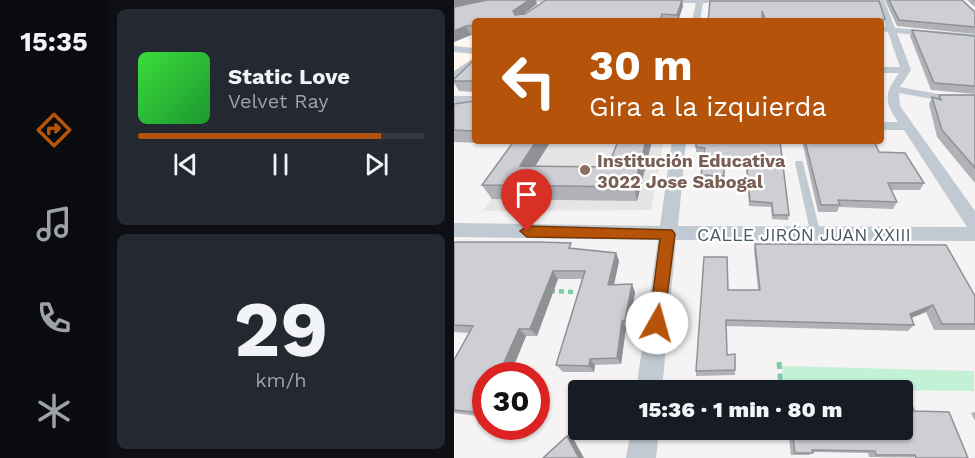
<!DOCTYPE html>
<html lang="es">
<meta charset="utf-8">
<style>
:root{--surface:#171b24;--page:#242831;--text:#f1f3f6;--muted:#9ea1a6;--line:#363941;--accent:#b45309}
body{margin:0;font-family:"Work Sans",sans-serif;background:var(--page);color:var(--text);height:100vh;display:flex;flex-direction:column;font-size:22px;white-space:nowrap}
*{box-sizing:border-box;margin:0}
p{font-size:20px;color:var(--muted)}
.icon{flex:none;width:33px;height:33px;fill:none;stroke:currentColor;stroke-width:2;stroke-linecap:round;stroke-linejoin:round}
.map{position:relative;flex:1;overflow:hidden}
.side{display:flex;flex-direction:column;gap:9px;padding:9px;background:#0d0f14;width:346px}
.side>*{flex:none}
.banner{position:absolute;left:18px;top:18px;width:412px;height:126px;border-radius:6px;box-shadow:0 2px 4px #0004;background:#b45309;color:#fff;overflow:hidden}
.speed{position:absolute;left:18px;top:362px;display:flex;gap:12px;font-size:30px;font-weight:700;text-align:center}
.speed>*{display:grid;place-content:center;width:78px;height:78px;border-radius:50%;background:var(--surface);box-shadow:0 2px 4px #0004;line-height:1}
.speed .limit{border:9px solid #d22;background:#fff;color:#111}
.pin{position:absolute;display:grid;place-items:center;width:51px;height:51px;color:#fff;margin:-62px -26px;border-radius:50% 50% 50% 0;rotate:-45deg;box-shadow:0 0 6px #0007}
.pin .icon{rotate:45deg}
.me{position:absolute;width:66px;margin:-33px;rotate:7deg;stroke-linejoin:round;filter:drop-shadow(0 0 4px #0008)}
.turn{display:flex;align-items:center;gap:21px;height:126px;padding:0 18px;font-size:27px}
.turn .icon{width:78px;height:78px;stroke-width:2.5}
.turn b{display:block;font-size:42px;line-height:51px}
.side .widget{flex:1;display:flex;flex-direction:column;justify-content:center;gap:9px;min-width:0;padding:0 21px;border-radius:9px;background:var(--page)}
.side .dial{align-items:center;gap:0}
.dial b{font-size:78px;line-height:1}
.song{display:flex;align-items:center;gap:18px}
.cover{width:72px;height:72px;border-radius:9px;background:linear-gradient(135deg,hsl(120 70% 55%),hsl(130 70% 35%))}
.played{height:6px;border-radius:3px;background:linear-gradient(90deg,var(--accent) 85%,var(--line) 85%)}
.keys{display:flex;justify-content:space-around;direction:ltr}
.trip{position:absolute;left:114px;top:380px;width:345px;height:60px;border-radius:6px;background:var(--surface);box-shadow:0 2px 4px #0004;font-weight:800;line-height:60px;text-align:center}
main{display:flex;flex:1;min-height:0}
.dock{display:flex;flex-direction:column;width:108px;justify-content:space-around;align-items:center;background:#090b0e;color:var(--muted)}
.dock .icon{width:42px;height:42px}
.dock .active{color:var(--accent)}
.dock b{font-size:27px;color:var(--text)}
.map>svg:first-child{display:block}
.commercial{fill:#fdf9ef}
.education{fill:#e6e4e5}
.green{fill:#c3f1d5}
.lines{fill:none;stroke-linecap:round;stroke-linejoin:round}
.path-far1{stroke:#7ad0a6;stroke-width:4.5;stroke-dasharray:5 4;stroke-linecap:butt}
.path{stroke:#7ad0a6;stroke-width:5;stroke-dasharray:7 4.5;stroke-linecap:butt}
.service{fill:#c1cad2;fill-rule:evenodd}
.pedestrian{fill:#c1cad2;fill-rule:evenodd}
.minor{fill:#c1cad2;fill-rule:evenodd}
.tertiary{fill:#c1cad2;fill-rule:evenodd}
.wall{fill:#b0b2b7}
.shaded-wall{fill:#909195}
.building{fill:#cdcfd5;stroke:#909195;stroke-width:1.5}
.route{fill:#b45309;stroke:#753606;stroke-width:1.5}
.education-dot{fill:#8d6e63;stroke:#fff;stroke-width:2}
.labels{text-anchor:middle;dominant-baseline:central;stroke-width:5;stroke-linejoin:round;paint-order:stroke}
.education-label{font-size:18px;font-weight:bold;fill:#785e54;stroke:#fff;text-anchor:start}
.street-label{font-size:18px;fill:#4a5661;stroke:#fff}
</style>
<main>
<nav class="dock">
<b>15:35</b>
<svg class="icon active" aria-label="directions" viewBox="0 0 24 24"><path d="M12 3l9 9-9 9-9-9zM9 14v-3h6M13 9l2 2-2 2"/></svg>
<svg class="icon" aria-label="music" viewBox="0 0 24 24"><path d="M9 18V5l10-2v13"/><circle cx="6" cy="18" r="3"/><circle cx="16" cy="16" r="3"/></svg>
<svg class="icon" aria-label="phone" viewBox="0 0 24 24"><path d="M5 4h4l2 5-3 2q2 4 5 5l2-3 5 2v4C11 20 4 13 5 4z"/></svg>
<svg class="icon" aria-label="climate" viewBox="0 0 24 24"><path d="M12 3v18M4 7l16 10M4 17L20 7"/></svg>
</nav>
<section class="side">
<div class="widget">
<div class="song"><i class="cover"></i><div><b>Static Love</b><p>Velvet Ray</p></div></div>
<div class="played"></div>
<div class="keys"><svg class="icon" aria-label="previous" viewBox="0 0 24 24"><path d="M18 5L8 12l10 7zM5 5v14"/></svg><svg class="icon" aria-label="pause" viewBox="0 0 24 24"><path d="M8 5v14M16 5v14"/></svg><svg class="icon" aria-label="next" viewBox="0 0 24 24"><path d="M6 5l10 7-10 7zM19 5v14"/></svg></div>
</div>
<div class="widget dial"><b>29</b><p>km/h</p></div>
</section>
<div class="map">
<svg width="521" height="458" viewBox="0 0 521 458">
<rect width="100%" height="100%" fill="#f5f3f3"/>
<!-- commercial -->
<path class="commercial" d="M0,38L21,41V74L0,93Z"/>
<!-- education -->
<path class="education" d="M76,141H210L197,210L29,211Z"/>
<!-- green -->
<path class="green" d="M328,366L520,371V391L330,389Z"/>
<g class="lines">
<!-- path-far1 -->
<path class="path-far1" d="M96,291L122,292"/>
<!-- path -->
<path class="path" d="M325,362L327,390"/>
<!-- service -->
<path class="service" d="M342,161H348L349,163L367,235L365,237H359L357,235L341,163Z"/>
<!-- pedestrian -->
<path class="pedestrian" d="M64,0H98L99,1L66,3Z"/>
<!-- minor -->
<g class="minor">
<path d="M201,0H308L309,1L249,3L246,21H238L242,3H204Z"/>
<path d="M424,0H430L441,28L521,34V40L443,33L457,70L446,87L484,94H521V100H484L445,93L446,106L521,211V241L222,240L208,390H182L204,240L0,237V223L206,226L218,141H232L224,226L513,227L450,130H428V122H444C430,101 430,94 445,73H428V67H446L434,32L428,31V27H432Z"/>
<rect x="0" y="96" width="21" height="8"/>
<path d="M177,429H205L202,458H172Z"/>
</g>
<!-- tertiary -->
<g class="tertiary">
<path d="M0,46L21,48V54L0,52Z"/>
<path d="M21,57V66L0,81V71Z"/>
</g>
</g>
<!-- wall -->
<g class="wall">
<path d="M0,0L83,4L69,14H71L92,0H228L229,6L224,21H21V35H17L0,42Z"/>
<path d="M431,0H508L521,12V34L443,26Z"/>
<path d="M513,0H521V7Z"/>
<path d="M256,1L431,19L429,25H428V21H309L308,19Z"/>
<path d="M458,30L521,36V94L477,90L456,36Z"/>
<path d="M21,59V92L5,91L0,83V79Z"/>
<path d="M485,95H521V183L483,137L475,104L478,97L483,99Z"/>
<path d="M21,101V141H29L27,143L0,142V104Z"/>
<path d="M60,141H97L81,166L154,167L198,141L183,201L38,199L28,185Z"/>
<path d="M326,141L335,215L334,220L318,219L317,207L295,206L292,165L270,166V180L247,179L250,152H242V147Z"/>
<path d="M348,141H420L425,152L470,183L466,190H437L443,202L439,209L385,207L383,212H364Z"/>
<path d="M0,242L119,248L162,253L165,261L160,285L181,292L175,328H172L167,364L141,365L140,372H109L102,365L128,279H104L83,336H72L57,373H52L31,417L0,413V360L15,333L0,332Z"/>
<path d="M301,244L521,296V330H480L472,312L457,318L460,325L454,331L272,326L273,355L281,370V375L242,376V371L274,290H304L300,251Z"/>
<path d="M460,411L514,458L415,457L414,453L359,452L355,455H337L334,429H448Z"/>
<path d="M521,412V421L517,413Z"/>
</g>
<!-- shaded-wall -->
<g class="shaded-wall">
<path d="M0,0H35L0,9Z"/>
<path d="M75,0H82L83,4L63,19L59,11Z"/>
<path d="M228,0L229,6L224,21L223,15Z"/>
<path d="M12,26L17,35L0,42V31Z"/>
<path d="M82,141H97L73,179L66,166Z"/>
<path d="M192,141H198L183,201L180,187Z"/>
<path d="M162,253L165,261L158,293L154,285Z"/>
<path d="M99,271L104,279L83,336L76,329Z"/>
<path d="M178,284L181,292L175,328L171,321Z"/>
<path d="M479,305L472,312L450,321L456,314Z"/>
<path d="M168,321L172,328L167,364L163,358Z"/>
<path d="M65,329L72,336L57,373L48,367Z"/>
<path d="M136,359L141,365L140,372L135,366Z"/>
<path d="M43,367L52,373L51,375H39Z"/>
<path d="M32,389V416L31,417L20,412Z"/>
<path d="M113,436L120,440L130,458H125Z"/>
</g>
<!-- building -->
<g class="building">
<path d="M33,0H75L59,11L61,15L71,14L92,0H228L223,15L208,14L206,21H21V25L12,26L0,31V7Z"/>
<path d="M435,0H508L521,12V27L445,20Z"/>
<path d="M256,1H425L431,19L409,21H312L308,11V21H254Z"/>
<path d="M458,30L521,36V86L480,83Z"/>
<path d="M21,59V81H0V79Z"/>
<path d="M485,95H521V168L488,130L478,97L487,100Z"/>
<path d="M21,101V129L20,131L0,130V104Z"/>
<path d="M60,141H82L66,166L154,167L164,141H192L180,187L28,185Z"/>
<path d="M242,141H326L335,215H319L318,203L296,201L292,160L270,161V176L247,175L251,148L242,147Z"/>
<path d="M351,141H420L425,152L451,153L470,183H434L443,202L384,200L386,205H367Z"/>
<path d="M0,242H83L117,243L115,248L162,253L154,285L178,284L171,321H168L163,358L136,359L135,366L102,365L131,271H99L76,329H65L48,367H43L39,375H32V389L20,412L0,410V360L19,326L0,325Z"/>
<path d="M301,244L492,245L521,296V324H488L479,305L456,314L460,325L272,320L273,355L281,354V370L242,371L250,257H273L274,290H306Z"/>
<path d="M448,405H458L460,411L495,412L514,458H462L461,455H422L421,451L358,450L359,453H341L338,429H448Z"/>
<path d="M113,436L125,458H89Z"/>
</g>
<!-- route -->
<path class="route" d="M73,226L218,230L221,234L209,329L203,331L197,329L195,323L206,239L73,237L66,231Z"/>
<!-- markers -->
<circle class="education-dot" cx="131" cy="170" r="6"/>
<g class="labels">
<!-- education labels -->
<g class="education-label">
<text x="143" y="160">Institución Educativa<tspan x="143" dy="21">3022 Jose Sabogal</tspan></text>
</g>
<!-- street labels -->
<g class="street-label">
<text x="350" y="234">CALLE JIRÓN JUAN XXIII</text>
</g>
</g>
</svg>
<div class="speed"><div class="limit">30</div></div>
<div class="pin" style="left:73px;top:231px;background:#d93025"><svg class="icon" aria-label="arrive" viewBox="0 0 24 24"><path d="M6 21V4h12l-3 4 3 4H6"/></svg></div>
<svg class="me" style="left:203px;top:323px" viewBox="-20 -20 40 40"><circle r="19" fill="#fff"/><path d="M0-13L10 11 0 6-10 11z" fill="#b45309"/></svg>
<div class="trip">15:36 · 1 min · 80 m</div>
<div class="banner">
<div class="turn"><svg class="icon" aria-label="left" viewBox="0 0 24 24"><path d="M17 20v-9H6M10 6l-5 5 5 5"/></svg><div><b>30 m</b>Gira a la izquierda</div></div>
</div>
</div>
</main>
